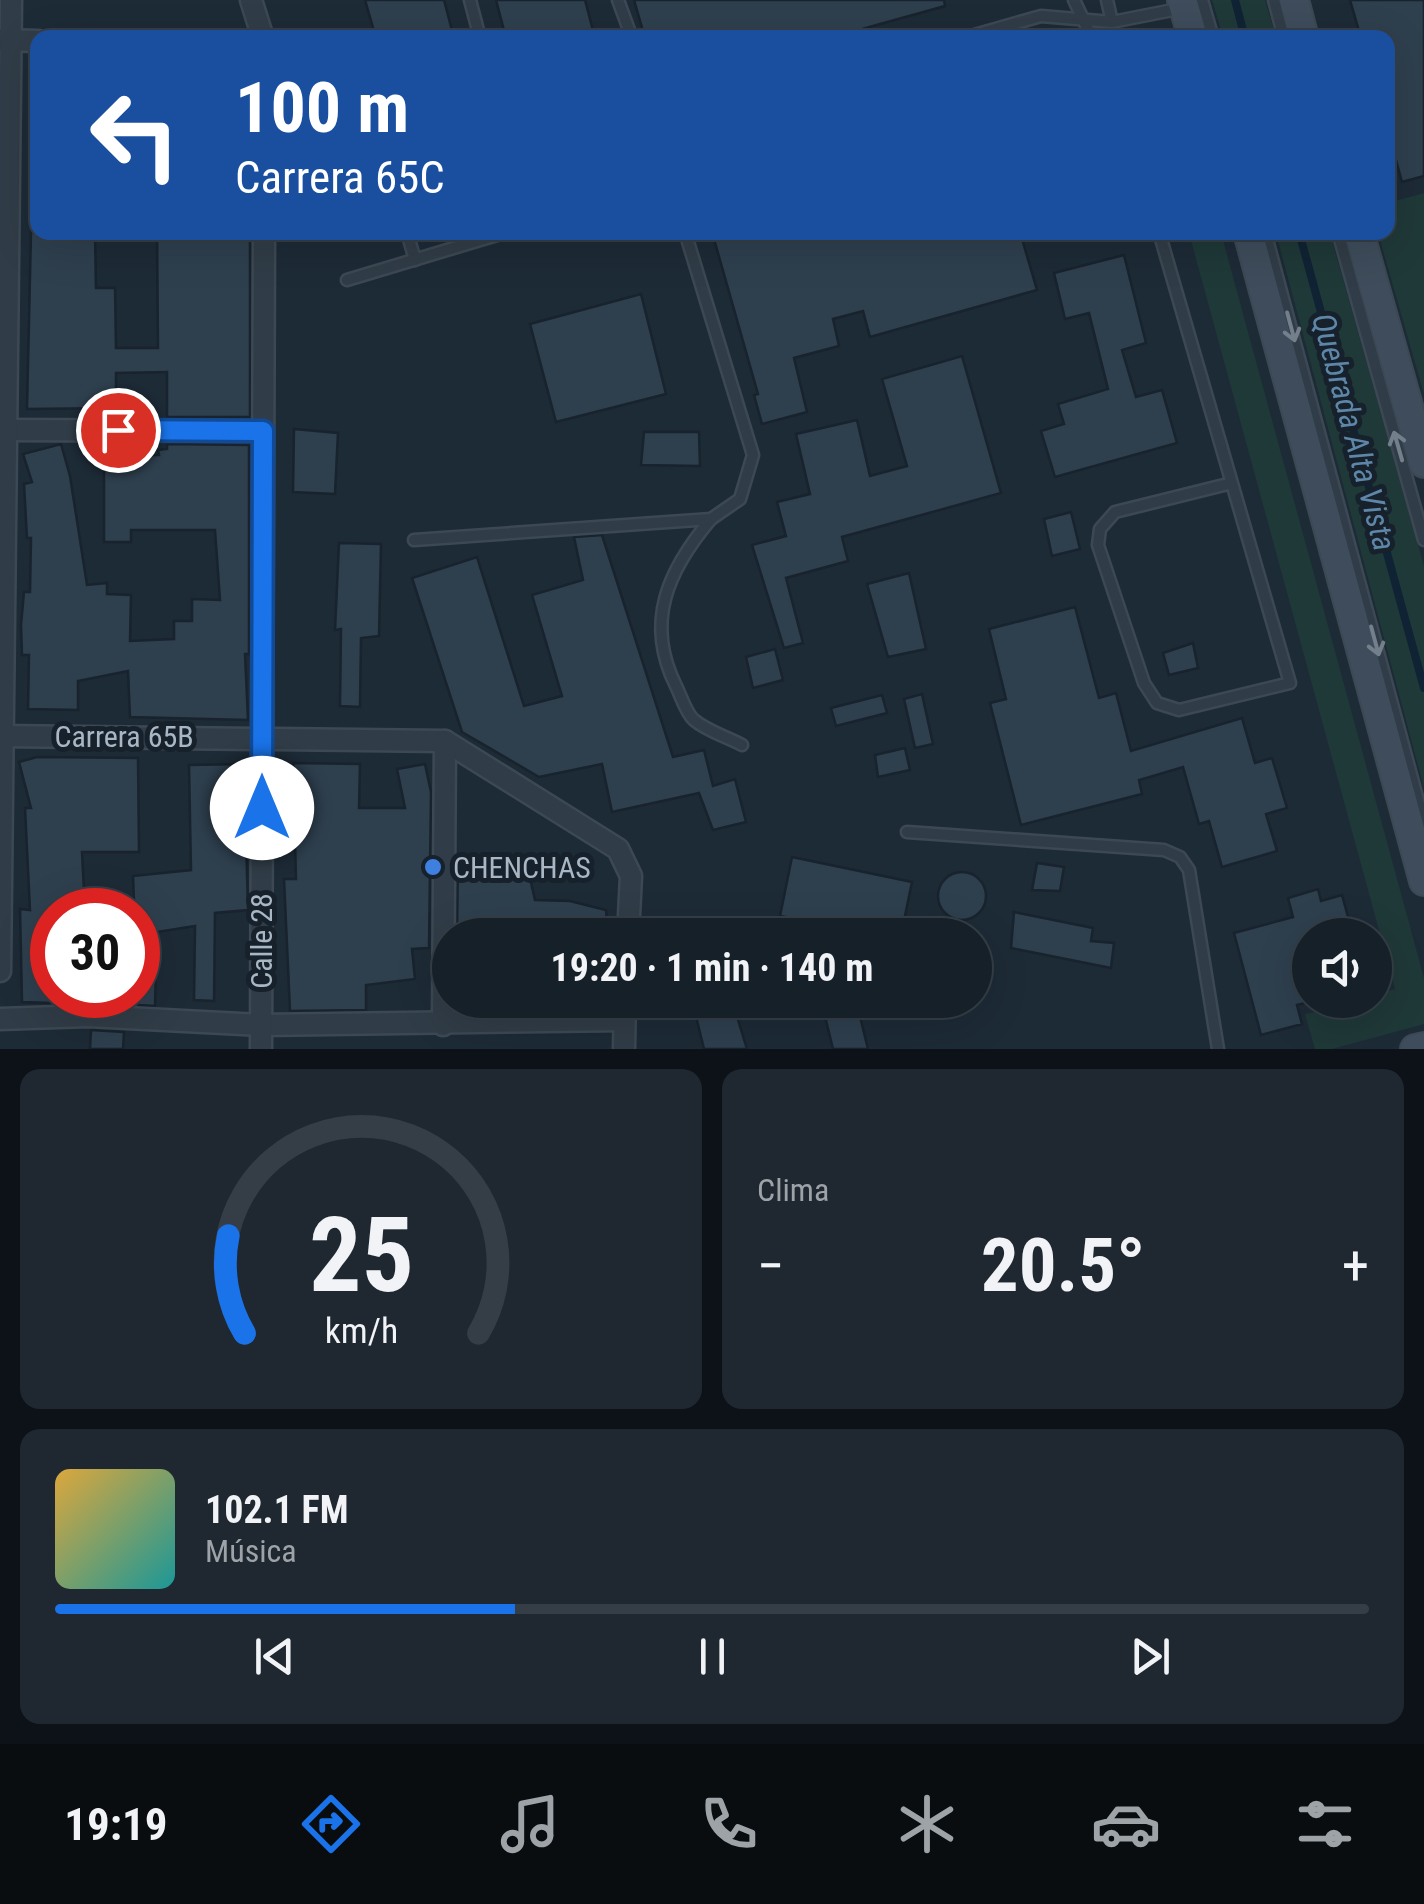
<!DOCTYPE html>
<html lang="es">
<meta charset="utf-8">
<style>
:root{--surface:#162029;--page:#1f2831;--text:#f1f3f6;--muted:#9ea3a8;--line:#353e46;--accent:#1a73e8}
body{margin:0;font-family:"Roboto Condensed",sans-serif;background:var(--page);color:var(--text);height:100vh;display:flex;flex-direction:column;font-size:38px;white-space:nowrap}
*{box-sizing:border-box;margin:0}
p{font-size:32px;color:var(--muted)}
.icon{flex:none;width:55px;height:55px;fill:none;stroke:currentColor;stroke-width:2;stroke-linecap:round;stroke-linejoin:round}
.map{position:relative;height:1049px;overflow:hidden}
.panel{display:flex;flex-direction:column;gap:20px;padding:20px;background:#0c1217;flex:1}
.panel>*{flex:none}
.banner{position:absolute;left:30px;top:30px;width:1365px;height:210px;border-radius:20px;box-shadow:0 10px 40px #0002,0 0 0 2px var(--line);background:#1a4fa0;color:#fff;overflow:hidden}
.buttons{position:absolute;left:1292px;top:918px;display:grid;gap:20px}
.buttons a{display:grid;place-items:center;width:100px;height:100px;border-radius:50%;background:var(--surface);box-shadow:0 10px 40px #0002,0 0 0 2px var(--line);font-size:50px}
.speed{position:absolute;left:30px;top:888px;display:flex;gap:20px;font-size:50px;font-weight:700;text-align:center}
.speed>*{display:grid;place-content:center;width:130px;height:130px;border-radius:50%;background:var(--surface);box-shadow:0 10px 40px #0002,0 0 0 2px var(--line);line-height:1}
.speed .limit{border:15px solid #d22;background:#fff;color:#111}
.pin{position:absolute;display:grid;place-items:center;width:85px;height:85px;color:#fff;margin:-42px;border:5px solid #fff;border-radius:50%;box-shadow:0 2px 10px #0007}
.me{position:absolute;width:110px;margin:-55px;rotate:0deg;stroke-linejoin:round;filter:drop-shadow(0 0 8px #0008)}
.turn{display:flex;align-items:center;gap:35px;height:210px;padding:0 40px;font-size:45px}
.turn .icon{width:130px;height:130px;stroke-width:2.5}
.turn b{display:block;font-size:70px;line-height:85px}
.big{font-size:75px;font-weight:700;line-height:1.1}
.panel .tile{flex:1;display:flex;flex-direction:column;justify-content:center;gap:15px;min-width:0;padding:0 35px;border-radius:20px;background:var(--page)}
.panel .dial{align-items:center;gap:0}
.dial svg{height:260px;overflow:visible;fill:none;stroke:var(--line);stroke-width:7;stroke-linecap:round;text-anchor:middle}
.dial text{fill:var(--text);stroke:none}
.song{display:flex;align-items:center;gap:30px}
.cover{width:120px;height:120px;border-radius:15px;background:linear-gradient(135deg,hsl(40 70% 55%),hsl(180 70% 35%))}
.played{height:10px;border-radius:5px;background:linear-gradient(90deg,var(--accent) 35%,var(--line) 35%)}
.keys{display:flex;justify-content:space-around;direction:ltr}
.heat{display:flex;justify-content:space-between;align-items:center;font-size:55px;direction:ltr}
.panel .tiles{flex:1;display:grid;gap:20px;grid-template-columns:1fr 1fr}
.tile:last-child{grid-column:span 2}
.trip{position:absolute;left:432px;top:918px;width:560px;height:100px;border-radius:50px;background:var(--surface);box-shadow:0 10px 40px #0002,0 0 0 2px var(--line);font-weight:700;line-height:100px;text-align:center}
.tab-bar{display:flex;height:160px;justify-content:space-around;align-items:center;background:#090d10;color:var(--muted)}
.tab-bar .icon{width:70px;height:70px}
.tab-bar .selected{color:var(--accent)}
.tab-bar b{font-size:45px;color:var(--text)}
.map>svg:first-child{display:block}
.green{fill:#1f3838}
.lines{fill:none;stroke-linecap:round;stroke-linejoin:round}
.stream{stroke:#102334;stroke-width:8}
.building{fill:#2e3f4e;stroke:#18232d;stroke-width:2.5}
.service-casing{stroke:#3c4853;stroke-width:15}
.minor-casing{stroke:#3c4853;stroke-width:25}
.secondary-casing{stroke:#3c4853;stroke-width:32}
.service{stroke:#303c47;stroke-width:10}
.minor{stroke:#303c47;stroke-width:20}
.secondary{stroke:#3e4c5b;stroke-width:28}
.oneway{stroke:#73808c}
.route-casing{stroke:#114b97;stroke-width:25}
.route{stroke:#1a73e8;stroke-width:18}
.shop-dot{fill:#3f7fe0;stroke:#16212b;stroke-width:4}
.labels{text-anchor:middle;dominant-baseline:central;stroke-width:10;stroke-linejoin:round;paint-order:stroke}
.street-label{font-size:30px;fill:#a9b7c5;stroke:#16212b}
.poi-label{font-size:30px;fill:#a9b7c5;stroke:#16212b;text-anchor:start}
.water-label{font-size:32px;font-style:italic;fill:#5e86a8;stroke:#16212b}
</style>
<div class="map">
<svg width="1424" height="1049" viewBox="0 0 1424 1049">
<rect width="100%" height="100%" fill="#1d2b37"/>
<!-- green -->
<g class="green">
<path d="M1212,0H1265L1276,37H1223Z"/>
<path d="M1424,193V394L1378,233L1388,232V203Z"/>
<path d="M1189,233H1221L1424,978V1024L1332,1049H1315L1305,1014L1375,1000V995L1395,989Z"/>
<path d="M1276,233H1330L1424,566V788Z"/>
</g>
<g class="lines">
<!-- stream -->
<g class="stream">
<path d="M1235,0L1245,38"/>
<path d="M1299,232L1424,688"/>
</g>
</g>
<!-- building -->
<g class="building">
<path d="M365,0H444L454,38H376Z"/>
<path d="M496,0H585L595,38H506Z"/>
<path d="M634,0H944L945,6L830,38H645Z"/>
<path d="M1350,0H1424V176L1402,182L1388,131V38H1361Z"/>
<path d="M31,232H95L96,288H115L116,348H158L157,232H250V417H167V372L116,373V408L27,409Z"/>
<path d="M712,232H1020L1037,290L870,337L863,311L833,319L839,346L794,358L807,412L762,424L754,395L758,394Z"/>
<path d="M1124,255L1146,343L1122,350L1136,397L1162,390L1177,443L1055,477L1041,431L1064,424L1058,404L1108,389L1089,313L1065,319L1054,273Z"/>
<path d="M641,294L666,394L556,422L530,324Z"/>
<path d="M962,356L1001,493L842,537L848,561L786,578L803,643L784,648L752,545L786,536L777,502L810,494L796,434L857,420L870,476L907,466L882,379Z"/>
<path d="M294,429L338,433L335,494L293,492Z"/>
<path d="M644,432H699L700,466L641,465Z"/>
<path d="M61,444L70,476L87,585L107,583V594L131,595L130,641L174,639V621H192V599L220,600L215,530H131V542H104V456L159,455L158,450L167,449V444L249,445V654H245L248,720L130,717L128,671L78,681V710L28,709L29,655H22L21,625L24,592H30L31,538H27L24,484L32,482L23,454Z"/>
<path d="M1071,512L1080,549L1052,556L1044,519Z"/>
<path d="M602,535L673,757L704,750L713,786L735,779L746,822L713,830L699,793L612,812L602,764L539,777L462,732L412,578L477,557L524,706L562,696L532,595L583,580L574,537Z"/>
<path d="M339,543L381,544L379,636L361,638L360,707L340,706L341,629L335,630Z"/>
<path d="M909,573L926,649L888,657L867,584Z"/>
<path d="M1075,607L1099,698L1116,693L1131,751L1242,718L1255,763L1272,758L1287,808L1266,814L1277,851L1222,867L1209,821L1199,824L1183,767L1139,780L1142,794L1021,825L990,703L1006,699L989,629Z"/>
<path d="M1193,643L1198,668L1169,675L1163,653Z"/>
<path d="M775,649L783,680L753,688L746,657Z"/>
<path d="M922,694L933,744L915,748L904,699Z"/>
<path d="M882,695L887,713L836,726L831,708Z"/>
<path d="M905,748L910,770L878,777L875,755Z"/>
<path d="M37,757L138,758L139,852H82L85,910H51L52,1003L22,1002L20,909L30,910L25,808H31L19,762Z"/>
<path d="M293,763L360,764L359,808H405L397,769L425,764L431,792L429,948L412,949L415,979L366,985V1010L290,1011L284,879H296Z"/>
<path d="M244,764L248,910L215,913L214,1001L194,1000L195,926L157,932L155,1006L138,1005L133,876L191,870L189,765Z"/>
<path d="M458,855L525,856L535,900L570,901L606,910L608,935H457Z"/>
<path d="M792,857L912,882L901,935H878L780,916Z"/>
<path d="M1037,863L1064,867L1060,891L1032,890Z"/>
<circle cx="962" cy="896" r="24"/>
<path d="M1318,889L1321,901L1342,895L1353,935H1310V1002L1297,1005L1302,1024L1261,1035L1234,933L1293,917L1288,898Z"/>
<path d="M1014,912L1093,928L1091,941L1114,943L1111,968L1011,948Z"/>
<path d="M692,1000H732L747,1049H704Z"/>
<path d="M821,1000H856L868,1049H833Z"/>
<path d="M91,1030L124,1032L123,1049H90Z"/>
</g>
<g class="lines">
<!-- service casing -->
<g class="service-casing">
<g id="service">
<path d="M470,0L480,38"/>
<path d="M618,0L632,38"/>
<path d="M1074,0L1092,38"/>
<path d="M1107,0L1112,22"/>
<path d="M1202,0L1213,38"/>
<path d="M1274,0L1284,38"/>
<path d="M964,38L1041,16L1112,22L1183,8"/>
<path d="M407,232L415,260"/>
<path d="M1159,232L1290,683L1179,710L1157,703L1144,683L1098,545L1100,529L1115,512L1232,483"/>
<path d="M1265,232L1424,823"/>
<path d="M1338,232L1424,540"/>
<path d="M347,280L507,232"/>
<path d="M711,519C668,570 644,622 676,686C681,696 686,713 694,720C707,731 727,737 742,745"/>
<path d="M414,540L711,519L740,499L753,455L685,232"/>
<path d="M907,832L1164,850L1180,857L1189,870L1218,1049"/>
</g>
</g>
<!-- minor casing -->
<g class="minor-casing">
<g id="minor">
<path d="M251,0L263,38"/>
<path d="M0,40L38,41"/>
<path d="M0,430L263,431"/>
<path d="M0,736L445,741L618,849L631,876L628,935"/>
<path d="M0,971L11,0"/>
<path d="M0,1019L88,1016L261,1025L624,1020"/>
<path d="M443,1025L445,741"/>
<path d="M261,1049L264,232"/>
<path d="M624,1049L625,1000"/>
</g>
</g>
<!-- secondary casing -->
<g class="secondary-casing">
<g id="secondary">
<path d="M1182,0L1193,38"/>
<path d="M1294,0L1304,38"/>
<path d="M1248,232L1424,881"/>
<path d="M1359,232L1424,463"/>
<path d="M1415,1049L1424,1047"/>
</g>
</g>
<!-- service -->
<use href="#service" class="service"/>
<!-- minor -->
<use href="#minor" class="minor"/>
<!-- secondary -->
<use href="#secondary" class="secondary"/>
</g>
<!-- one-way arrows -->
<defs><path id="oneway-shaft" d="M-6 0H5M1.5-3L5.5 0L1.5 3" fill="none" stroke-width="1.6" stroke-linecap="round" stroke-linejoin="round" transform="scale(2.5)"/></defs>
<g class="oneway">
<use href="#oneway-shaft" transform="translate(1291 327) rotate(75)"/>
<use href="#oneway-shaft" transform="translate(1398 446) rotate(-106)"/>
<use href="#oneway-shaft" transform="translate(1375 641) rotate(75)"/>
</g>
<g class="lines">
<!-- route casing -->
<g class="route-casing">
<path id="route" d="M118,430L263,431L262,808"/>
</g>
<!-- route -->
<use href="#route" class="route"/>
</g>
<!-- markers -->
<circle class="shop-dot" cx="433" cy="867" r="10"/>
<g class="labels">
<!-- street labels -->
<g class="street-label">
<text x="124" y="736">Carrera 65B</text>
<text transform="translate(261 941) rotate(-90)">Calle 28</text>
</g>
<!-- poi labels -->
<g class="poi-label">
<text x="453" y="867">CHENCHAS</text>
</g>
<!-- water labels -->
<g class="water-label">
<text transform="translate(1354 432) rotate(75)">Quebrada Alta Vista</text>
</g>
</g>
</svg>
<div class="buttons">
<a><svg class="icon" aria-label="sound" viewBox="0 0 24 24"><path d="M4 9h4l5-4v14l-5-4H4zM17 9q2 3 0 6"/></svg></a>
</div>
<div class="speed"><div class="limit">30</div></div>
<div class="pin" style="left:118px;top:430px;background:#d93025"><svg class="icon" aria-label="arrive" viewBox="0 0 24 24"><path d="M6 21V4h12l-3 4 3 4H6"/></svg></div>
<svg class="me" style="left:262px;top:808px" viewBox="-20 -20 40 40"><circle r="19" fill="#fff"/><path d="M0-13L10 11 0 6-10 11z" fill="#1a73e8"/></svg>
<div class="trip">19:20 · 1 min · 140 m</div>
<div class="banner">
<div class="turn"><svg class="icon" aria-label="left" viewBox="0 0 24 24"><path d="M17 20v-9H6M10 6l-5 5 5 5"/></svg><div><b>100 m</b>Carrera 65C</div></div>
</div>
</div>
<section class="panel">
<div class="tiles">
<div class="tile dial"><svg viewBox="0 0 100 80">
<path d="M14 69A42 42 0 1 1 86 69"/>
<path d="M14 69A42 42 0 0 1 9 39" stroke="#1a73e8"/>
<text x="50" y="56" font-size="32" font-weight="700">25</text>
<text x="50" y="72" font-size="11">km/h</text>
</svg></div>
<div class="tile"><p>Clima</p>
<div class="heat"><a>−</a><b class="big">20.5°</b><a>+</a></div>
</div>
<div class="tile">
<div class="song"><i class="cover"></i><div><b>102.1 FM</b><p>Música</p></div></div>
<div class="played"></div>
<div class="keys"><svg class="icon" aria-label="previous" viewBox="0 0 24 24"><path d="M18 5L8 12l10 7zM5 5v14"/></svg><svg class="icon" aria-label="pause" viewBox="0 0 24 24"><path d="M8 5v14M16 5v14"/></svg><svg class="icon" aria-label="next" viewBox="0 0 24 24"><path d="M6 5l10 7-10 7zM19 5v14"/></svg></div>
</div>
</div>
</section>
<nav class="tab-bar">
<b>19:19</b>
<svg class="icon selected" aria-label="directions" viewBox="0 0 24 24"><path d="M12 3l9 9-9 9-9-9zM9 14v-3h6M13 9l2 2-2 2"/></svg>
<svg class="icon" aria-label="music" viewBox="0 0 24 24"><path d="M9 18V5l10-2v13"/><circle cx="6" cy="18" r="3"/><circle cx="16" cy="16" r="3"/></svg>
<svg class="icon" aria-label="phone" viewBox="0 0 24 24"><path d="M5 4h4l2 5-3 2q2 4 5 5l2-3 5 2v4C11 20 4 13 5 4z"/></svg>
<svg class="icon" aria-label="climate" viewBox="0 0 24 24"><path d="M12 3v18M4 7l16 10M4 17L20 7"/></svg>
<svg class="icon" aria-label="car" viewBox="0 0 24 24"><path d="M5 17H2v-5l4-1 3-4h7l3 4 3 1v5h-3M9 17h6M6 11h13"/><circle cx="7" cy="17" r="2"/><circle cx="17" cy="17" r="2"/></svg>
<svg class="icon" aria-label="filters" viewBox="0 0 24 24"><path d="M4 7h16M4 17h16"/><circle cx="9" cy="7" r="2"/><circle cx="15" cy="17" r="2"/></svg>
</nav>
